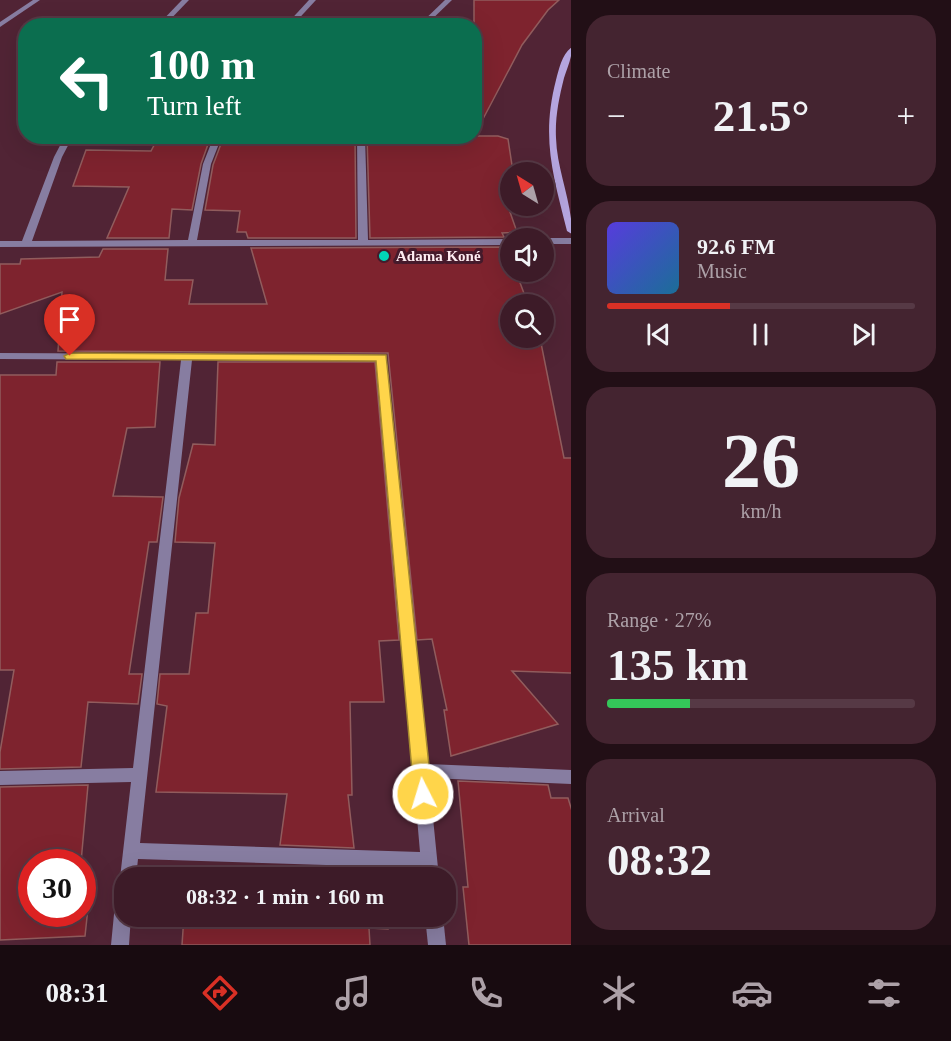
<!DOCTYPE html>
<meta charset="utf-8">
<style>
:root{--surface:#3d1b28;--page:#442430;--text:#f1f3f6;--muted:#ada1a8;--line:#563945;--accent:#d93025}
body{margin:0;font-family:"Times New Roman",serif;background:var(--page);color:var(--text);height:100vh;display:flex;flex-direction:column;font-size:22px;white-space:nowrap}
*{box-sizing:border-box;margin:0}
p{font-size:20px;color:var(--muted)}
.icon{flex:none;width:33px;height:33px;fill:none;stroke:currentColor;stroke-width:2;stroke-linecap:round;stroke-linejoin:round}
.map{position:relative;flex:1;overflow:hidden}
.side{display:flex;flex-direction:column;gap:15px;padding:15px;background:#220f16;width:380px}
.side>*{flex:none}
.top-card{position:absolute;left:18px;top:18px;width:464px;height:126px;border-radius:24px;box-shadow:0 6px 24px #0002,0 0 0 2px var(--line);background:#0b6e4f;color:#fff;overflow:hidden}
.needle{width:39px;rotate:323deg}
.controls{position:absolute;left:500px;top:162px;display:grid;gap:12px}
.controls a{display:grid;place-items:center;width:54px;height:54px;border-radius:50%;background:var(--surface);box-shadow:0 6px 24px #0002,0 0 0 2px var(--line);font-size:30px}
.speed{position:absolute;left:18px;top:849px;display:flex;gap:12px;font-size:30px;font-weight:700;text-align:center}
.speed>*{display:grid;place-content:center;width:78px;height:78px;border-radius:50%;background:var(--surface);box-shadow:0 6px 24px #0002,0 0 0 2px var(--line);line-height:1}
.speed .limit{border:9px solid #d22;background:#fff;color:#111}
.pin{position:absolute;display:grid;place-items:center;width:51px;height:51px;color:#fff;margin:-62px -26px;border-radius:50% 50% 50% 0;rotate:-45deg;box-shadow:0 0 6px #0007}
.pin .icon{rotate:45deg}
.me{position:absolute;width:66px;margin:-33px;rotate:355deg;stroke-linejoin:round;filter:drop-shadow(0 0 4px #0008)}
.turn{display:flex;align-items:center;gap:21px;height:126px;padding:0 30px;font-size:27px}
.turn .icon{width:78px;height:78px;stroke-width:2.5}
.turn b{display:block;font-size:42px;line-height:51px}
.big{font-size:45px;font-weight:600;line-height:1.1}
.side .tile{flex:1;display:flex;flex-direction:column;justify-content:center;gap:9px;min-width:0;padding:0 21px;border-radius:24px;background:var(--page)}
.side .dial{align-items:center;gap:0}
.dial b{font-size:78px;line-height:1}
.song{display:flex;align-items:center;gap:18px}
.cover{width:72px;height:72px;border-radius:9px;background:linear-gradient(135deg,hsl(250 70% 55%),hsl(200 70% 35%))}
.played{height:6px;border-radius:3px;background:linear-gradient(90deg,var(--accent) 40%,var(--line) 40%)}
.keys{display:flex;justify-content:space-around;direction:ltr}
.heat{display:flex;justify-content:space-between;align-items:center;font-size:33px;direction:ltr}
.charge{height:9px;border-radius:4px;background:linear-gradient(90deg,#34c759 27%,var(--line) 0)}
.trip{position:absolute;left:114px;top:867px;width:342px;height:60px;border-radius:24px;background:var(--surface);box-shadow:0 6px 24px #0002,0 0 0 2px var(--line);font-weight:600;line-height:60px;text-align:center}
.menu{display:flex;height:96px;justify-content:space-around;align-items:center;background:#180b10;color:var(--muted)}
.menu .icon{width:42px;height:42px}
.menu .current{color:var(--accent)}
.menu b{font-size:27px;color:var(--text)}
main{display:flex;flex:1;min-height:0}
.map>svg:first-child{display:block}
.building{fill:#7e232e;stroke:#915c5d;stroke-width:1.5}
.lines{fill:none;stroke-linecap:round;stroke-linejoin:round}
.street{fill:#877da1;fill-rule:evenodd}
.secondary{fill:#b5a5df;fill-rule:evenodd}
.route{fill:#ffd54a;stroke:#a68a30;stroke-width:1.5}
.poi-dot{fill:#01d5b7;stroke:#451a2b;stroke-width:2}
.labels{text-anchor:middle;dominant-baseline:central;stroke-width:6;stroke-linejoin:round;paint-order:stroke}
.far-poi-label{font-size:15px;font-weight:bold;fill:#feecf1;stroke:#451a2b;text-anchor:start}
</style>
<main>
<div class="map">
<svg width="572" height="945" viewBox="0 0 572 945">
<rect width="100%" height="100%" fill="#512435"/>
<!-- building -->
<g class="building">
<path d="M474,0H559L548,10L522,45L474,136Z"/>
<path d="M159,136H211L201,164L192,210L172,209L169,238H107L129,187L73,186L86,150L151,151Z"/>
<path d="M224,136H355L356,238H248L246,232H237L240,211L205,210L213,165Z"/>
<path d="M367,136H498L508,139L513,172H510V212L517,232L502,233L504,237L370,238Z"/>
<path d="M508,247L510,272H516L528,304H510V338H540L564,458H572V673L512,671L558,724L451,756L444,710H447L432,639L417,640L388,353L58,351L62,292L0,314V264H20L21,259L99,257L103,249H168L165,280H193L189,304H267L251,248Z"/>
<path d="M57,362H160L155,427L127,428L113,496L163,497L157,542H149L129,674H142L138,704L88,702L81,767L0,769V752L14,670H0V375H56Z"/>
<path d="M218,362H375L399,640L379,641L384,702H350L352,795H348L354,848L280,845L287,794L156,792L167,706L157,704L160,674H189L196,613H208L215,543L175,542L179,498L193,444L215,445Z"/>
<path d="M458,781L548,785L551,798H568L572,811V945H469L463,887H468Z"/>
<path d="M88,785L81,862H32V914H82V890L90,889L85,936L0,940V787Z"/>
<path d="M277,866L357,868L358,874H384V878H188L189,868L277,869Z"/>
<path d="M184,916H387L388,929L369,928L370,945H182Z"/>
</g>
<g class="lines">
<!-- street -->
<g class="street">
<path d="M33,0H40L0,27V22Z"/>
<path d="M182,0H189L164,26H157Z"/>
<path d="M309,0H316L292,26H285Z"/>
<path d="M445,0H452L425,26H418Z"/>
<path d="M65,136H73L62,157L32,241L188,240L203,164L214,136H222L211,164L197,240H358L357,136H365L368,240L510,239V245L0,247V241H22L54,157Z"/>
<path d="M542,238H572V244H543Z"/>
<path d="M0,353L386,355L428,764L572,770V784L429,778L439,878H423L422,868L138,859L136,878H124V885L122,884L120,878L131,782L0,785V771L133,768L181,360L0,359ZM192,360H377L420,852L140,843Z"/>
<path d="M124,895V916H131L129,945H111L115,904L118,898Z"/>
<path d="M425,916H443L446,945H428Z"/>
</g>
<!-- secondary -->
<path class="secondary" d="M572,47C572,58 567,68 564,78C559,98 555,117 556,138C557,171 572,201 572,234L567,231C553,175 541,138 556,80C559,69 562,54 572,47Z"/>
</g>
<!-- route -->
<path class="route" d="M70,353L386,355L432,794L429,799L423,802L416,799L414,794L376,361L66,359L64,356Z"/>
<!-- markers -->
<circle class="poi-dot" cx="384" cy="256" r="6"/>
<g class="labels">
<!-- far-poi labels -->
<g class="far-poi-label">
<text x="396" y="256">Adama Koné</text>
</g>
</g>
</svg>
<div class="controls">
<a><svg class="needle" viewBox="-14 -14 28 28"><path d="M0-13l5 13h-10z" fill="#e53935"/><path d="M0 13l5-13h-10z" fill="#ada1a8"/></svg></a>
<a><svg class="icon" aria-label="sound" viewBox="0 0 24 24"><path d="M4 9h4l5-4v14l-5-4H4zM17 9q2 3 0 6"/></svg></a>
<a><svg class="icon" aria-label="search" viewBox="0 0 24 24"><circle cx="10" cy="10" r="6"/><path d="M15 15l6 6"/></svg></a>
</div>
<div class="speed"><div class="limit">30</div></div>
<div class="pin" style="left:70px;top:356px;background:#d93025"><svg class="icon" aria-label="arrive" viewBox="0 0 24 24"><path d="M6 21V4h12l-3 4 3 4H6"/></svg></div>
<svg class="me" style="left:423px;top:794px" viewBox="-20 -20 40 40"><circle r="17" fill="#ffd54a" stroke="#fff" stroke-width="3"/><path d="M0-11L8 9 0 5-8 9z" fill="#fff"/></svg>
<div class="trip">08:32 · 1 min · 160 m</div>
<div class="top-card">
<div class="turn"><svg class="icon" aria-label="left" viewBox="0 0 24 24"><path d="M17 20v-9H6M10 6l-5 5 5 5"/></svg><div><b>100 m</b>Turn left</div></div>
</div>
</div>
<section class="side">
<div class="tile"><p>Climate</p>
<div class="heat"><a>−</a><b class="big">21.5°</b><a>+</a></div>
</div>
<div class="tile">
<div class="song"><i class="cover"></i><div><b>92.6 FM</b><p>Music</p></div></div>
<div class="played"></div>
<div class="keys"><svg class="icon" aria-label="previous" viewBox="0 0 24 24"><path d="M18 5L8 12l10 7zM5 5v14"/></svg><svg class="icon" aria-label="pause" viewBox="0 0 24 24"><path d="M8 5v14M16 5v14"/></svg><svg class="icon" aria-label="next" viewBox="0 0 24 24"><path d="M6 5l10 7-10 7zM19 5v14"/></svg></div>
</div>
<div class="tile dial"><b>26</b><p>km/h</p></div>
<div class="tile"><p>Range · 27%</p><b class="big">135 km</b><div class="charge"></div></div>
<div class="tile"><p>Arrival</p><b class="big">08:32</b></div>
</section>
</main>
<nav class="menu">
<b>08:31</b>
<svg class="icon current" aria-label="directions" viewBox="0 0 24 24"><path d="M12 3l9 9-9 9-9-9zM9 14v-3h6M13 9l2 2-2 2"/></svg>
<svg class="icon" aria-label="music" viewBox="0 0 24 24"><path d="M9 18V5l10-2v13"/><circle cx="6" cy="18" r="3"/><circle cx="16" cy="16" r="3"/></svg>
<svg class="icon" aria-label="phone" viewBox="0 0 24 24"><path d="M5 4h4l2 5-3 2q2 4 5 5l2-3 5 2v4C11 20 4 13 5 4z"/></svg>
<svg class="icon" aria-label="climate" viewBox="0 0 24 24"><path d="M12 3v18M4 7l16 10M4 17L20 7"/></svg>
<svg class="icon" aria-label="car" viewBox="0 0 24 24"><path d="M5 17H2v-5l4-1 3-4h7l3 4 3 1v5h-3M9 17h6M6 11h13"/><circle cx="7" cy="17" r="2"/><circle cx="17" cy="17" r="2"/></svg>
<svg class="icon" aria-label="filters" viewBox="0 0 24 24"><path d="M4 7h16M4 17h16"/><circle cx="9" cy="7" r="2"/><circle cx="15" cy="17" r="2"/></svg>
</nav>
